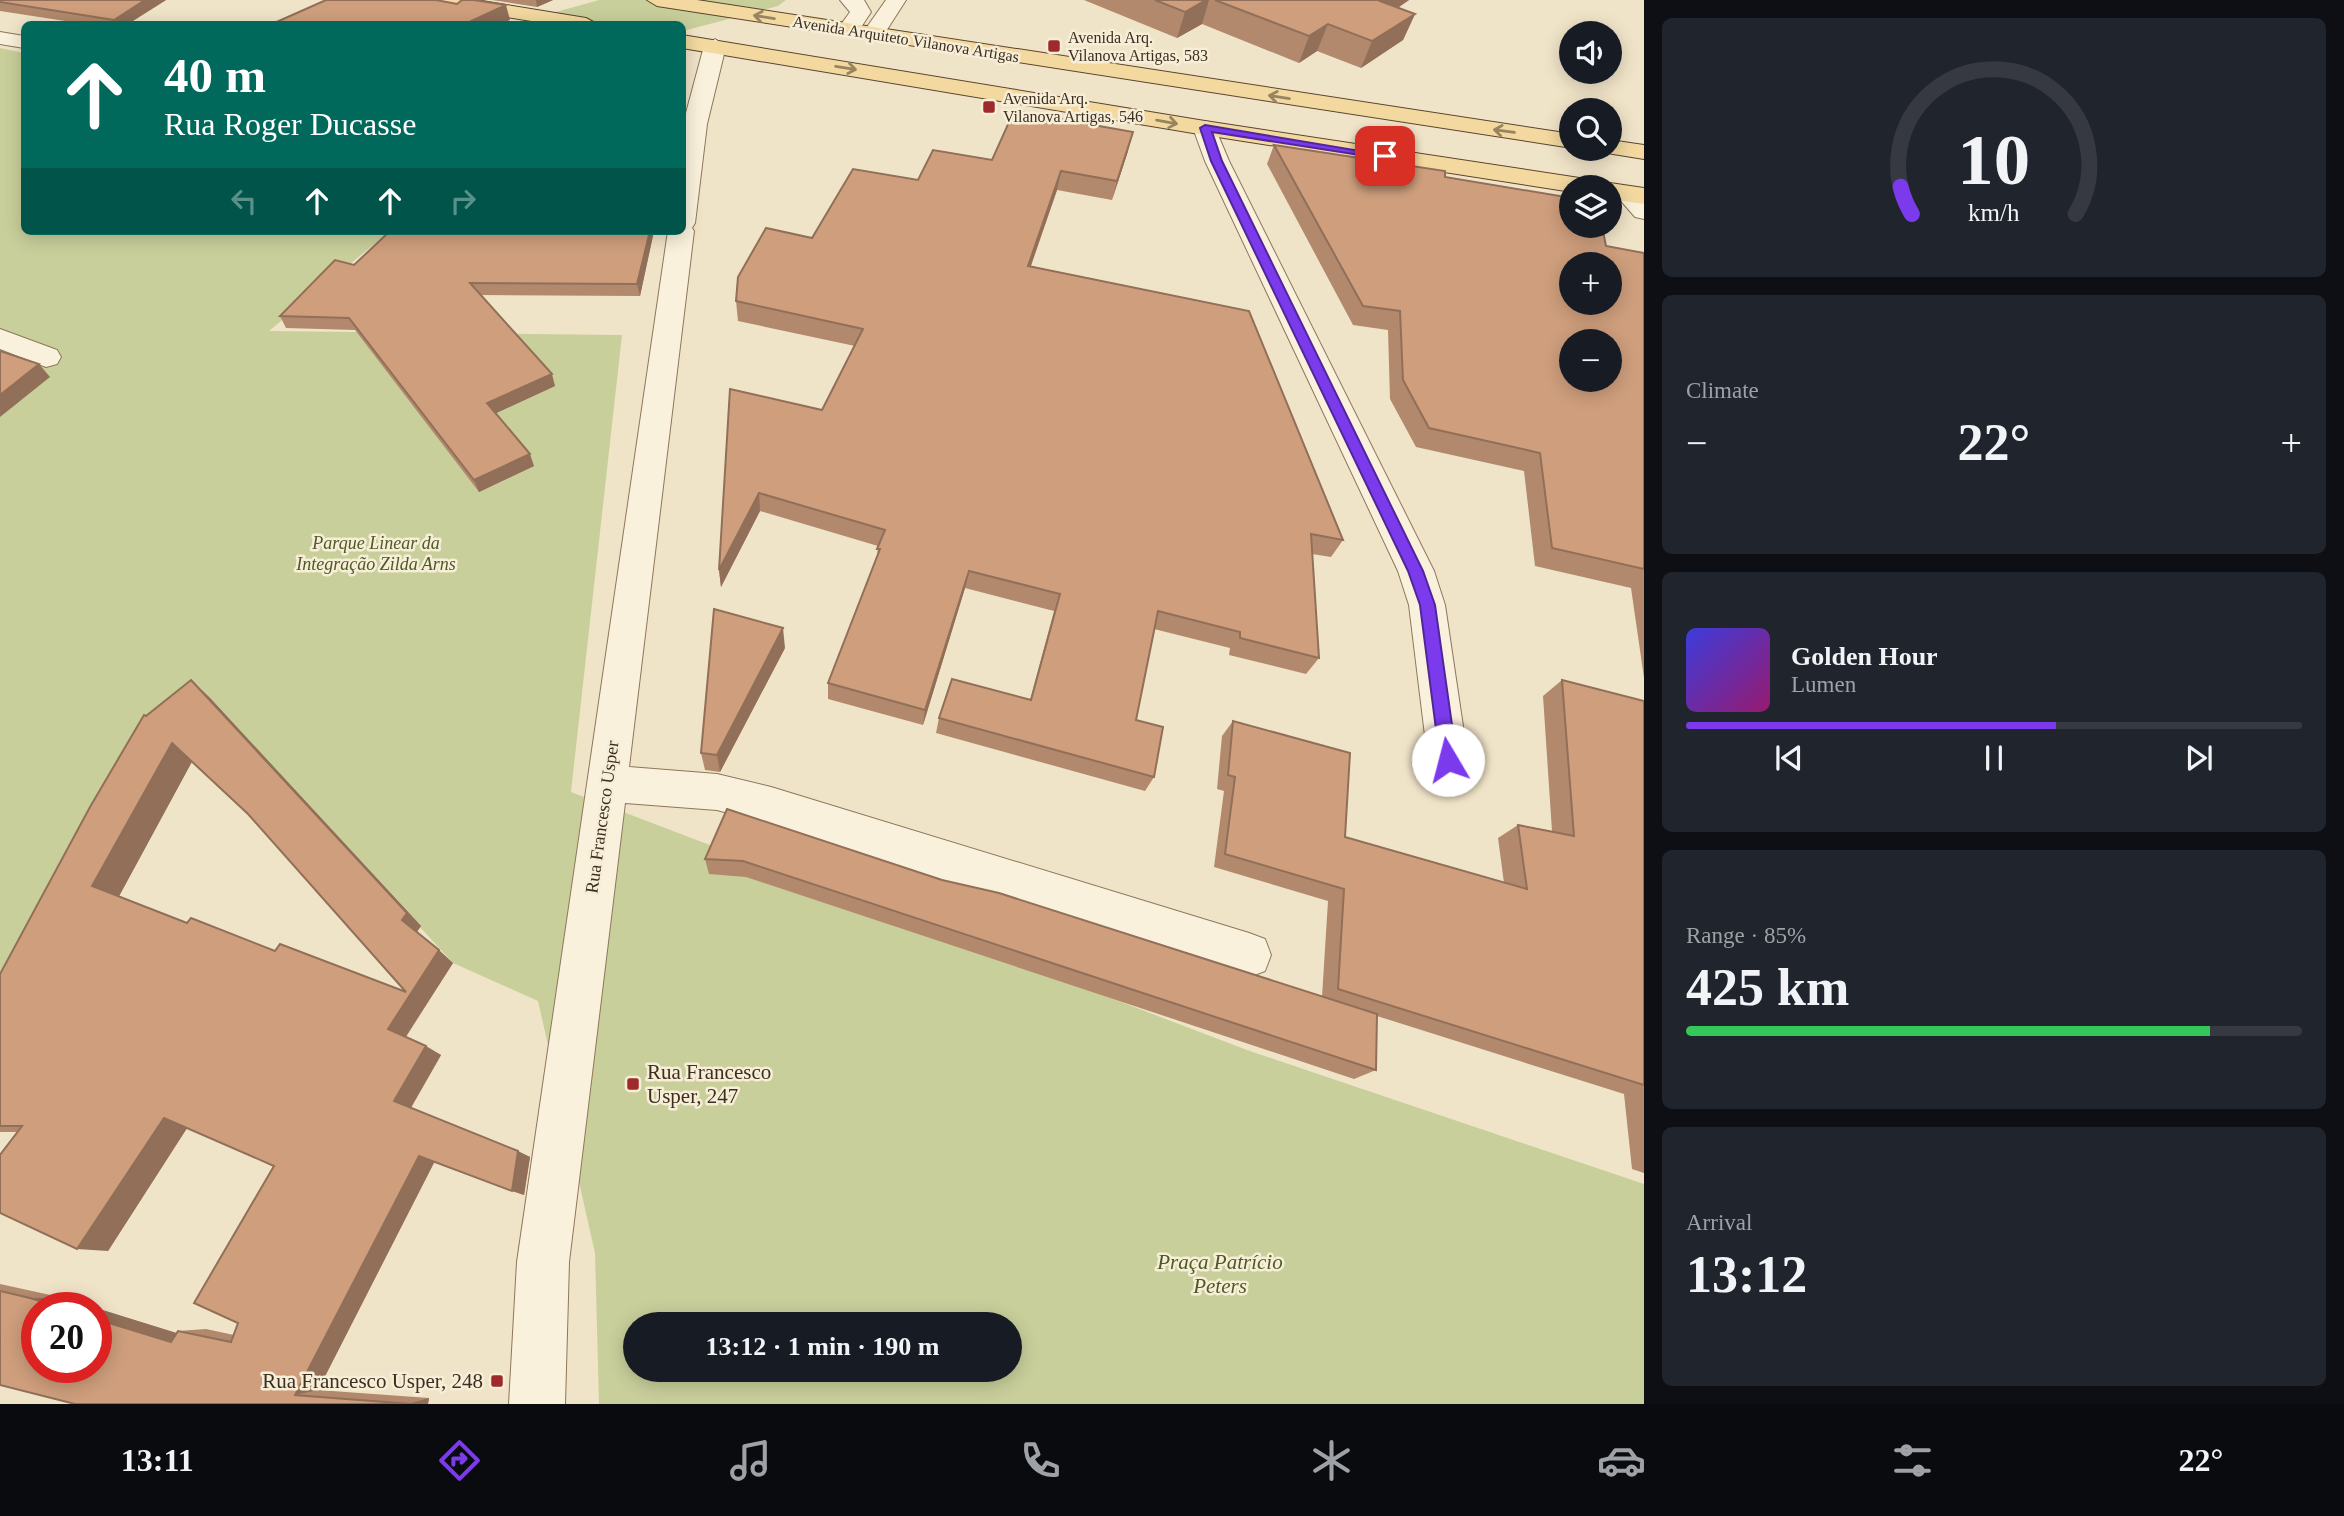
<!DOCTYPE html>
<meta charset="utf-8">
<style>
:root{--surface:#171b24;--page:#20242c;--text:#f1f3f6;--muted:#9ea1a6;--line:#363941;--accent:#7c3aed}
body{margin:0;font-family:"Times New Roman",serif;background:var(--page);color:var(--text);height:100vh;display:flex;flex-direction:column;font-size:26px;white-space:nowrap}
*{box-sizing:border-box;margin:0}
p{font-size:23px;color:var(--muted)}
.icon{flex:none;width:38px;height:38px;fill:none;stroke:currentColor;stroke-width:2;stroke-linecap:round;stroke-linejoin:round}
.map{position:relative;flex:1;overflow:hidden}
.side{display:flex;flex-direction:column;gap:18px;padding:18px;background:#0d0f14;width:700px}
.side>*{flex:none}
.banner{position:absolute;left:21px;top:21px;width:665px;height:214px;border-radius:10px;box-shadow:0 4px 18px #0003;background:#00695c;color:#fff;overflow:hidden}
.tools{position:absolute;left:1559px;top:21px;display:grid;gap:14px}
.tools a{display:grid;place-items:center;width:63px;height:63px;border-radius:50%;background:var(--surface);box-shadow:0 4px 18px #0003;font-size:35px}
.speed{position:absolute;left:21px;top:1292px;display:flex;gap:14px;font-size:35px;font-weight:700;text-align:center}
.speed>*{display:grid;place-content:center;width:91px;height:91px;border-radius:50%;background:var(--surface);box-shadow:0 4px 18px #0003;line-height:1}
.speed .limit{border:10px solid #d22;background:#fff;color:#111}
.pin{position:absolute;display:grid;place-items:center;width:60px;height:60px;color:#fff;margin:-30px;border-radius:14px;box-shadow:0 4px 10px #0006}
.me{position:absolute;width:77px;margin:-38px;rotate:352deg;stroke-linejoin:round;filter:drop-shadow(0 0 5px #0008)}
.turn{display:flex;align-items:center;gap:24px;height:147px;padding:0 28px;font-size:32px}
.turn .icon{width:91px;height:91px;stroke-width:2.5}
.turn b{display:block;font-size:49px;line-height:60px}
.lanes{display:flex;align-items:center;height:66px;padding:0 28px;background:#0003;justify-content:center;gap:35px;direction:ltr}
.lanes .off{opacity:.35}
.big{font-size:52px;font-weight:600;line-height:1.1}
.side .widget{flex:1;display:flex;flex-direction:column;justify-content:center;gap:10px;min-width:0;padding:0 24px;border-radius:10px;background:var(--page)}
.side .dial{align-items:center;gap:0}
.dial svg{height:182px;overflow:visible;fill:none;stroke:var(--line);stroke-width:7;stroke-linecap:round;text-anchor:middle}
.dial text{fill:var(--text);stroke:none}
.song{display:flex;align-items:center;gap:21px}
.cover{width:84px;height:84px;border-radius:10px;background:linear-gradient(135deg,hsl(240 70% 55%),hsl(320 70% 35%))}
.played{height:7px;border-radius:4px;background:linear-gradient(90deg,var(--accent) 60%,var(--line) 60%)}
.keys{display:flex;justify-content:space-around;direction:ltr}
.heat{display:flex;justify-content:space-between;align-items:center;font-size:38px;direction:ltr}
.charge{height:10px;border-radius:5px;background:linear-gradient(90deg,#34c759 85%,var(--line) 0)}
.trip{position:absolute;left:623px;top:1312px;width:399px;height:70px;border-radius:35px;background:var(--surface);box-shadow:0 4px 18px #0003;font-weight:600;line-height:70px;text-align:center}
.menu{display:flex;height:112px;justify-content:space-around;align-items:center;background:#090b0e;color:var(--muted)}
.menu .icon{width:49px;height:49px}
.menu .on{color:var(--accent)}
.menu b{font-size:32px;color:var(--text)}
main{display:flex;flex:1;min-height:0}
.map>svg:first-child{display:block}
.green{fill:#c9cf9b;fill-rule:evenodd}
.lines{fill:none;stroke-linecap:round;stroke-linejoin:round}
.minor-casing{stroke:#8d765c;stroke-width:2}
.major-casing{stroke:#5b4430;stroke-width:2}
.minor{fill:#faf1dc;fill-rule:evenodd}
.major{fill:#f3d9a0;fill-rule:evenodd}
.wall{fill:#b2896c;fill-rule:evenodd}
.shaded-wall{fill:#916f58}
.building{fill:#cf9f7d;stroke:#916f58;stroke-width:2;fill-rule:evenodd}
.oneway{stroke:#988460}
.route{fill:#7c3aed;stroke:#51269a;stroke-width:2}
.poi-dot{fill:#9e2a2b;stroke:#f7eed8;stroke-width:2.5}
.labels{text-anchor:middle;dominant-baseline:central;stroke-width:5;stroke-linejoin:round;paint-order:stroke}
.far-poi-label{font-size:16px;fill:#3d2e20;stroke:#f7eed8;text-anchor:start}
.far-street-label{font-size:16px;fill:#3d2e20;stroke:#f7eed8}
.park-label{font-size:18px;font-style:italic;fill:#4d5a26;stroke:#f7eed8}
.street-label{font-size:18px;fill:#3d2e20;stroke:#f7eed8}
.near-poi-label{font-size:21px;fill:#3d2e20;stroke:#f7eed8;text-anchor:start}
.near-park-label{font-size:21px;font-style:italic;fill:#4d5a26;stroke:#f7eed8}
</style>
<main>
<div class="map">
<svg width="1644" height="1404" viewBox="0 0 1644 1404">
<rect width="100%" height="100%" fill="#f0e4c8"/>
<!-- green -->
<g class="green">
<path d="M599,0H786L778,6L683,31L682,24H513Z"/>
<path d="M0,48L24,53V231H390L269,331L622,335L571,792L1247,1050L1644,1184V1404H599L595,1253L538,1001L453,963L210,699L0,1048V408L36,348L0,336ZM635,1325H1010V1370H635Z"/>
</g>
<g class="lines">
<!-- minor casing -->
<g class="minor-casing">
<g id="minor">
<path d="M840,0H864L871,12L856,35L848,36L837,30L850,12Z"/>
<path d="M886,0H906L881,39H865L862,34Z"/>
<path d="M0,32L24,36V48L0,44Z"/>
<path d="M715,39L726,46L707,124L695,223L692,228L694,231L629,767L717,774L771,787L1249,933L1265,939L1271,955L1265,971L1249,977L771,825L717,810L625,803L569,1262L565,1404H509L517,1262L668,231H682V128L704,46Z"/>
<path d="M1205,121L1213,123L1229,161L1434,571L1445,605L1468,760L1462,772L1448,778L1434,772L1428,760L1409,605L1398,571L1205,161L1193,128L1197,123Z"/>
<path d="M1628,186L1637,189L1644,196V219L1635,217L1615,194L1619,189Z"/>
<path d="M0,329L57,350L61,357L57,364L46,367L0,349Z"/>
</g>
</g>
<!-- major casing -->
<g class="major-casing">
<g id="major">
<path d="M428,0H476L586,18L597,24H550L438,6Z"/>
<path d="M647,0H697L1572,134V148L657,6Z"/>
<path d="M682,35L1205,121L1586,179L1595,182L1599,187H1572V192L1205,135L682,48Z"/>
<path d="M1610,140L1644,145V159L1601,152L1599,149H1610Z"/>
<path d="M1610,183L1644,188V204L1610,199V187H1600Z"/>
</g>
</g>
<!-- minor -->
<use href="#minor" class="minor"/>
<!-- major -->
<use href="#major" class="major"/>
</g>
<!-- wall -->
<g class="wall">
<path d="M0,0H166L128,24H85L0,11Z"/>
<path d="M492,0H553L537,7Z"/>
<path d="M1084,0H1409L1398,8L1415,14L1403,40L1361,68L1317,51L1299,63L1202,24L1177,38Z"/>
<path d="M1274,145L1445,177L1606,246L1644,253V678L1631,588L1535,566L1524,471L1416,447L1390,399L1388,330L1353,325L1267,164Z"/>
<path d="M1128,151L1112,200L1057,190L1031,266L1343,540L1331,557L1312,554L1319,658L1306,674L1229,655L1230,648L1154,629L1136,720L1154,777L1145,791L936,733L939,718L1030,700L1054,611L965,588L923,725L828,699V683L877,558L878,546L760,511L721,587L719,570L730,389L822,410L855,346L738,321L736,301L812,238L918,180L992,160Z"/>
<path d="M654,231L640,296L480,295L555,386L496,413L534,466L479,492L355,330L286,328L280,316L354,265Z"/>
<path d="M785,648L720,772L705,770L701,753Z"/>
<path d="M191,680L210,698L421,926L417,932L453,963L406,1037L441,1055L411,1108L530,1157L524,1195L434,1162L318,1390L429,1398L428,1404H75L0,1385V1284L64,1298L96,1367V1308L176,1333L178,1331L206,1329L234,1335L238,1323L274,1166L187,1128L108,1251L17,1132H0V974L146,716ZM192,761L248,814L406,992L187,923L119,896Z"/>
<path d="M1562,680L1644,701V1173L1632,1169L1624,1094L1377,1016L1376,1070L1354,1079L746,877L709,874L705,859L727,809L942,880L1322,997L1328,901L1214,867L1224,791L1217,789L1222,736L1233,721L1345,837L1504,883L1498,838L1518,825L1552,831L1543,696Z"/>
</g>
<!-- shaded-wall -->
<g class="shaded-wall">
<path d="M145,0H166L128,24H117L114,20Z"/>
<path d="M536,0H553L537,7Z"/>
<path d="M1206,0H1209L1202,24L1177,38L1185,12Z"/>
<path d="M1381,0H1409L1368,27L1380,1Z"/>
<path d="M506,5L510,20L501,24H465Z"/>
<path d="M1415,14L1403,40L1361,68L1372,41Z"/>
<path d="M1328,24L1317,51L1299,63L1309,36Z"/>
<path d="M1133,132L1128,151L1112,200L1117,181Z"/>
<path d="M1061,171L1057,190L1024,285L1028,266Z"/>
<path d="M650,231H654L640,296L637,284Z"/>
<path d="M39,364L50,377L0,417V395Z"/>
<path d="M552,374L555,386L492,415L487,403Z"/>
<path d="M530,454L534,466L479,492L474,480Z"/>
<path d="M759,493L760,511L721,587L719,570Z"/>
<path d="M969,571L965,588L923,725L925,710Z"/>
<path d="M783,628L785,648L720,772L717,755Z"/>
<path d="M191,680L210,698L421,926L416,933L402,920Z"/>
<path d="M172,743L193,760L117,900L92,886Z"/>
<path d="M439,950L453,963L404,1039L388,1029Z"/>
<path d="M426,1046L441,1055L410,1109L394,1101Z"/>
<path d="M164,1118L189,1125L108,1251L77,1249Z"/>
<path d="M518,1151L530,1157L524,1195L512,1191Z"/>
<path d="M419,1156L435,1161L318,1390L295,1395Z"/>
<path d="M30,1298H64L94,1307H60Z"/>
<path d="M96,1308L199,1340L171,1342L96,1319Z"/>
<path d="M429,1398L428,1404H411V1403Z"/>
</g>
<!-- building -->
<g class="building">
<path d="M0,0H145L114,20L0,2Z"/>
<path d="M326,0H436L457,4L462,0H474L506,5L465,24H272Z"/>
<path d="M1155,0H1206L1185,12Z"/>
<path d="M1215,0H1381L1380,1L1415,14L1372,41L1328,24L1309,36Z"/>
<path d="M1014,111L1133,132L1117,181L1061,171L1028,266L1249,311L1343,540L1311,534L1319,658L1240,638V632L1158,611L1136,720L1163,727L1154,777L939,718L952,679L1031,700L1060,594L969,571L925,710L828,683L880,549H877L885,530L759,493L719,570L730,389L822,410L863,329L736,301L738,277L766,228L812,238L853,169L918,180L933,150L992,160Z"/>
<path d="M1274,145L1445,171V177L1572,198V226H1602L1606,246L1644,253V569L1552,548L1540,453L1429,428L1403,380L1400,311L1363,306ZM1572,264H1610V303H1572ZM1572,341H1610V380H1572Z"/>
<path d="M390,231H650L637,284L470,283L552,374L487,403L530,454L474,480L349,318L280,316L335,260L354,265Z"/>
<path d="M0,351L39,364L0,395Z"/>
<path d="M714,609L783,628L717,755L701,753Z"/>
<path d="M191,680L407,913L402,920L439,950L388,1029L426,1046L394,1101L518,1151L512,1191L419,1156L295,1395L411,1404H75L0,1385V1291L30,1298L60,1307H37V1367H96V1319L171,1342L178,1331L231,1342L238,1323L194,1303L274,1166L164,1118L77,1249L0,1213V1155L22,1126H0V974L90,807L144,715L146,716ZM172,743L248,814L406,992L280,944L275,951L191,918L187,923L92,886Z"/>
<path d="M1562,680L1644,701V1085L1338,989L1344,889L1225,854L1235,777L1228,775L1233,721L1350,753L1345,837L1527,889L1518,825L1574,836Z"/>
<path d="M727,809L942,880L999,893L1377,1014L1376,1070L743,861L705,859Z"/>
</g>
<!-- one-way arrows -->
<defs><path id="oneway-shaft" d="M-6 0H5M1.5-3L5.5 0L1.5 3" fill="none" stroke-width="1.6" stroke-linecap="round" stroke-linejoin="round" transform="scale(1.75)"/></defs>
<g class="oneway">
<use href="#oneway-shaft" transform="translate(764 17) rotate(-171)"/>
<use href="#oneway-shaft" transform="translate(846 68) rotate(9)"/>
<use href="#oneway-shaft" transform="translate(1279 97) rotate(-171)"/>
<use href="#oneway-shaft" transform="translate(1167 122) rotate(10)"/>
<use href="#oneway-shaft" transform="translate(1504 131) rotate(-172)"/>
</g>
<!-- route -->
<path class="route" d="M1205,125L1390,156L1385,159L1212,132L1222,161L1423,571L1435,605L1457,760L1454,766L1448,768L1440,760L1420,605L1408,571L1211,161L1200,128Z"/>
<!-- markers -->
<g class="poi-dot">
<rect x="1047" y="39" width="14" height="14" rx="3.5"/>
<rect x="982" y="100" width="14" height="14" rx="3.5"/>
<rect x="626" y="1077" width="14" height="14" rx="3.5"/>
<rect x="490" y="1374" width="14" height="14" rx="3.5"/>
</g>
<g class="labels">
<!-- far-poi labels -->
<g class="far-poi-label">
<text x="1068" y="37">Avenida Arq.<tspan x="1068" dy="18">Vilanova Artigas, 583</tspan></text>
<text x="1003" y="98">Avenida Arq.<tspan x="1003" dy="18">Vilanova Artigas, 546</tspan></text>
</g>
<!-- far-street labels -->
<g class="far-street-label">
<text transform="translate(906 39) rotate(9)">Avenida Arquiteto Vilanova Artigas</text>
</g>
<!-- park labels -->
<g class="park-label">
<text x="376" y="543">Parque Linear da<tspan x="376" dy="21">Integração Zilda Arns</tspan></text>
</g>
<!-- street labels -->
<g class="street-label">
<text transform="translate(602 817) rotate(-82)">Rua Francesco Usper</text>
</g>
<!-- near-poi labels -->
<g class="near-poi-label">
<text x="647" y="1072">Rua Francesco<tspan x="647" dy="24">Usper, 247</tspan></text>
<text x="483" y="1381" text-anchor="end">Rua Francesco Usper, 248</text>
</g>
<!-- near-park labels -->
<g class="near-park-label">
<text x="1220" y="1262">Praça Patrício<tspan x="1220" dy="24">Peters</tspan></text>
</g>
</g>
</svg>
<div class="tools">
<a><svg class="icon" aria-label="sound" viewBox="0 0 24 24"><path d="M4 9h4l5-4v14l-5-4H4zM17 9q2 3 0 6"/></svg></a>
<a><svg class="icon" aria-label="search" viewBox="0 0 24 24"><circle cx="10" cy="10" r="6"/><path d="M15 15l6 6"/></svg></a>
<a><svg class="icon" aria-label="layers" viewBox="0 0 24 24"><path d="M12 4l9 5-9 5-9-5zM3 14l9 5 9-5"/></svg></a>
<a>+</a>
<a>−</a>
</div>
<div class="speed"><div class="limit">20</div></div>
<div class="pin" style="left:1385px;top:156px;background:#d93025"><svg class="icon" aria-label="arrive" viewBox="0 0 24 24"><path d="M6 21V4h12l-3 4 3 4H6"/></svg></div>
<svg class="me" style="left:1448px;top:760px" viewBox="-20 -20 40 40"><circle r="19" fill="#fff"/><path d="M0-13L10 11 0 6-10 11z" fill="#7c3aed"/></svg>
<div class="trip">13:12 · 1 min · 190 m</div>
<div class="banner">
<div class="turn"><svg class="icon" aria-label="ahead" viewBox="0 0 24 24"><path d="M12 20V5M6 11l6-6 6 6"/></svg><div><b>40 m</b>Rua Roger Ducasse</div></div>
<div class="lanes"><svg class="icon off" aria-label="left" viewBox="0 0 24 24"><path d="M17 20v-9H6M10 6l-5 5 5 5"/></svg><svg class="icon" aria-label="ahead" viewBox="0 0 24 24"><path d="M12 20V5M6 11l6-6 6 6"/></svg><svg class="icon" aria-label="ahead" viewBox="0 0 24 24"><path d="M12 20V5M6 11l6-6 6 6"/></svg><svg class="icon off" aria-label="right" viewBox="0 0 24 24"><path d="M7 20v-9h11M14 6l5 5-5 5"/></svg></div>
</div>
</div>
<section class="side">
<div class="widget dial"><svg viewBox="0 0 100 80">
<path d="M14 69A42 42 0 1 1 86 69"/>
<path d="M14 69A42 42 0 0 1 9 57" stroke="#7c3aed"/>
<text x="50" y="56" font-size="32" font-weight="700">10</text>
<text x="50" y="72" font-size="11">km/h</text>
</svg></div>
<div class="widget"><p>Climate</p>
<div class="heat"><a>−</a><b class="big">22°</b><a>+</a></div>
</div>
<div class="widget">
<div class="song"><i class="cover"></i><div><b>Golden Hour</b><p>Lumen</p></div></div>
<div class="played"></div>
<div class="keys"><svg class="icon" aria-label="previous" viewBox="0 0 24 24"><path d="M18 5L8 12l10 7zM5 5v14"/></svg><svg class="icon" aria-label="pause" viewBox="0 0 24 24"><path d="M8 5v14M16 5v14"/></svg><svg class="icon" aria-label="next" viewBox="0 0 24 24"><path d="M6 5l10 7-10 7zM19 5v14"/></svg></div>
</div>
<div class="widget"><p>Range · 85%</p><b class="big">425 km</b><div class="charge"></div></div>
<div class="widget"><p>Arrival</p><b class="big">13:12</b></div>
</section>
</main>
<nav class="menu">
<b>13:11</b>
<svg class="icon on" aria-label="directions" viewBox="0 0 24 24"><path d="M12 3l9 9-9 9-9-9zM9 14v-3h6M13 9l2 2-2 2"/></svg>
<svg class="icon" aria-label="music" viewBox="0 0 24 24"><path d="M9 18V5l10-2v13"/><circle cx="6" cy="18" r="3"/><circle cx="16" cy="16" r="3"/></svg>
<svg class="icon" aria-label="phone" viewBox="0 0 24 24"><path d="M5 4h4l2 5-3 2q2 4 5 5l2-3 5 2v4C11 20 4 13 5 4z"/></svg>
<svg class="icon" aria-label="climate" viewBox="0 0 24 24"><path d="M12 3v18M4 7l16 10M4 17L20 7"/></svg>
<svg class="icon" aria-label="car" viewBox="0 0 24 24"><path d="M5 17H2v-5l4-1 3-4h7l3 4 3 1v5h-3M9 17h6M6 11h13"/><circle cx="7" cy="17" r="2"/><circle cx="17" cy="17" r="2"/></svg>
<svg class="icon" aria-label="filters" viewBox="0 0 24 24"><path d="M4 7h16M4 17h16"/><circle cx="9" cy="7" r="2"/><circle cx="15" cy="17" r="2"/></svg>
<b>22°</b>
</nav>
